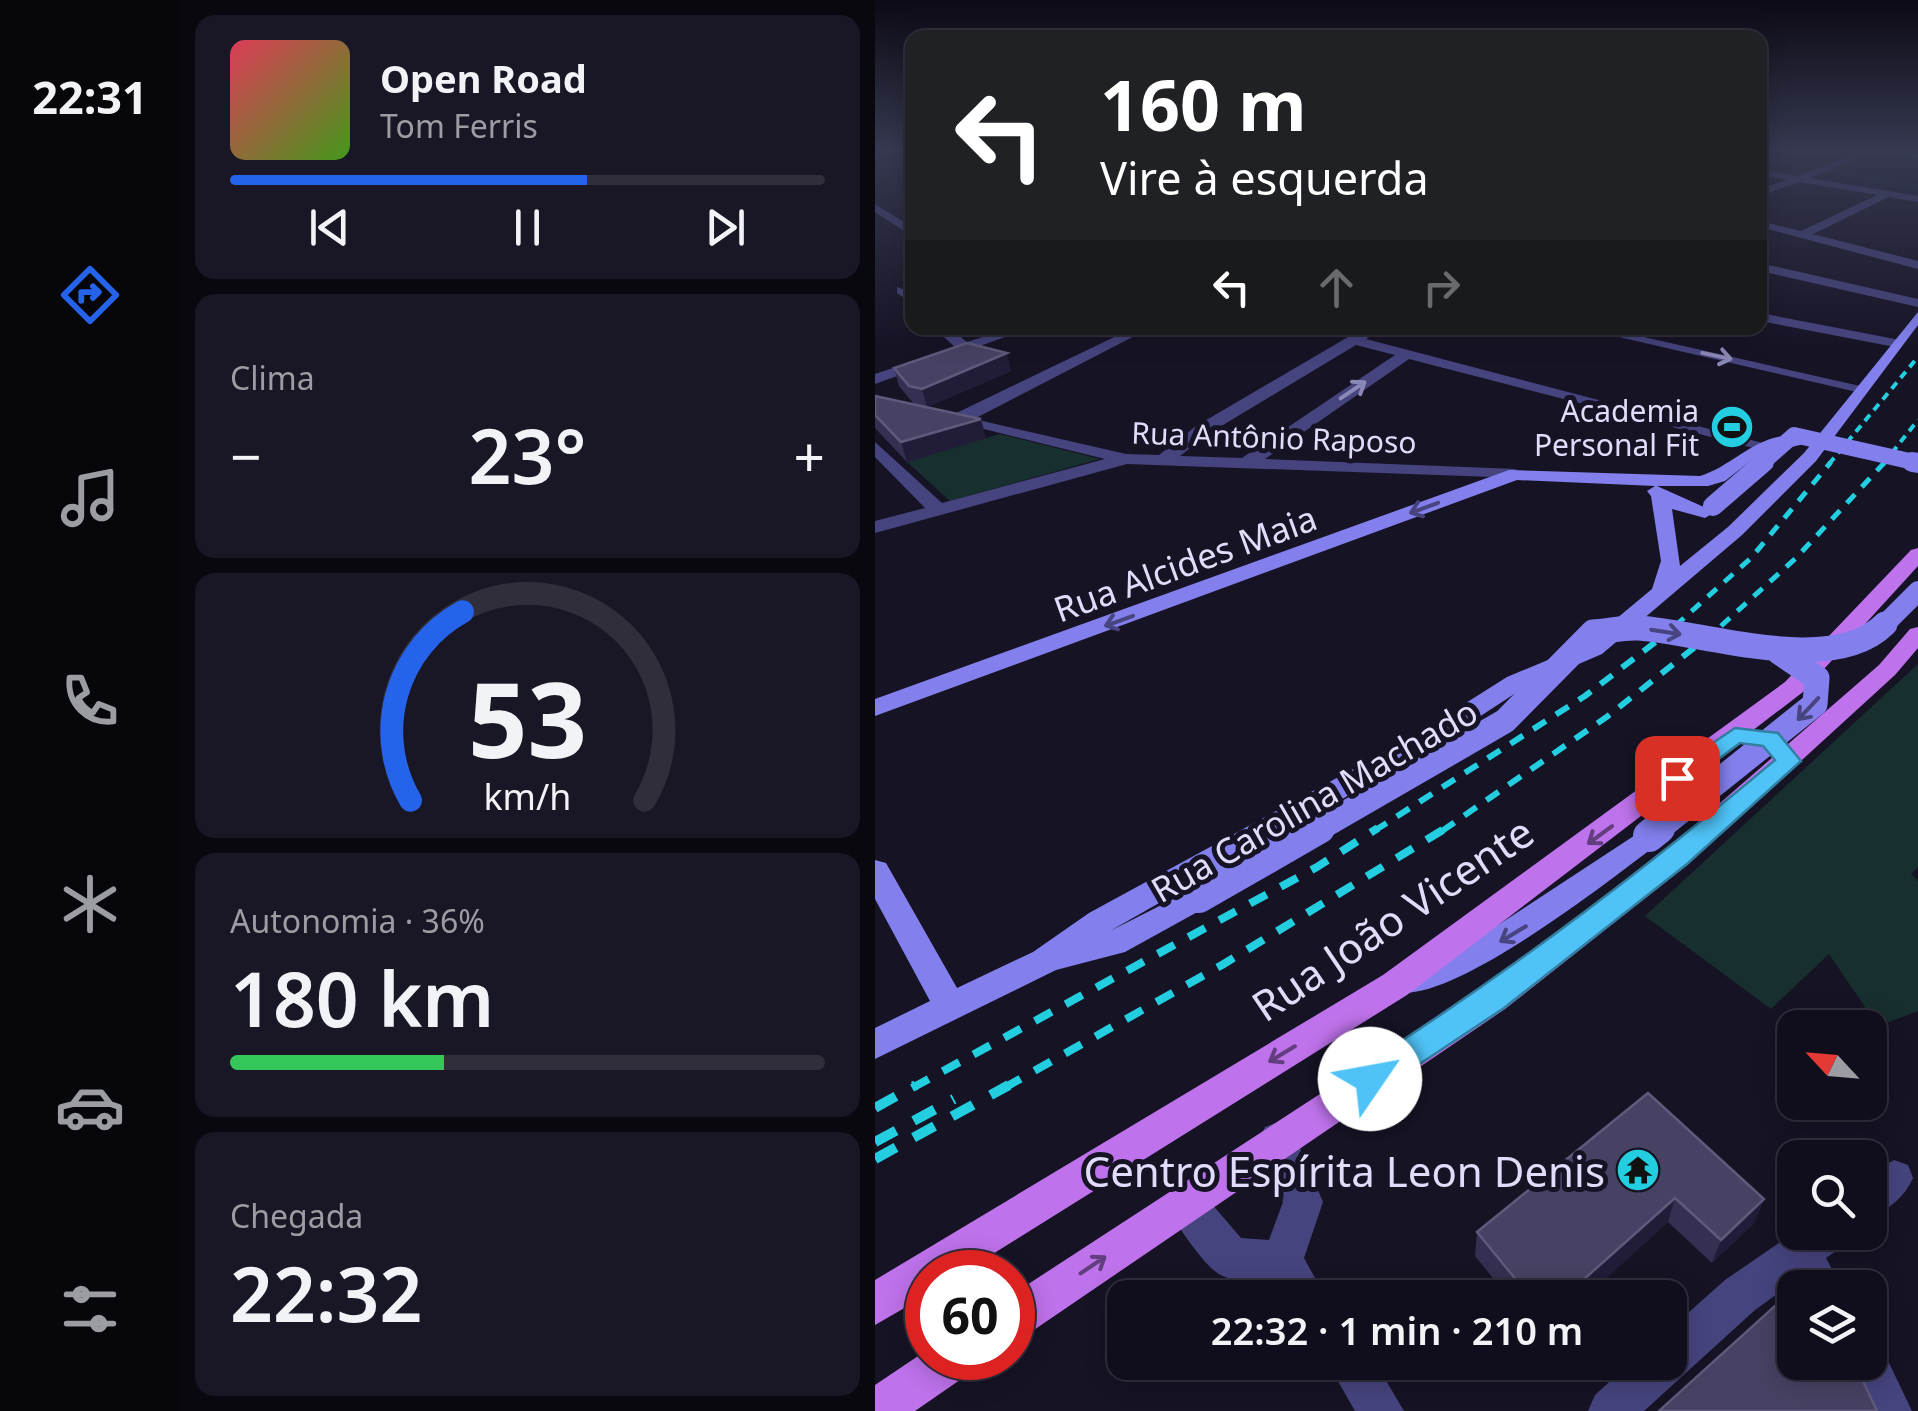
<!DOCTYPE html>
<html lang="pt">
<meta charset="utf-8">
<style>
:root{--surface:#100e1c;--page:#191725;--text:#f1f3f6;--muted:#9c9ca3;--line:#302e3b;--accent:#2563eb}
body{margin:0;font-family:"Noto Sans",sans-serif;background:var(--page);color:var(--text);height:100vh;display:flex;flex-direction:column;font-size:38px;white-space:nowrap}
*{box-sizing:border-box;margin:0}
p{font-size:32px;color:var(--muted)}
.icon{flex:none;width:55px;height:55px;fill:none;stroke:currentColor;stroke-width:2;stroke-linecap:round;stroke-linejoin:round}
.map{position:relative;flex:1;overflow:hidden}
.drawer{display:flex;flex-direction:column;gap:15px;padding:15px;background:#09080f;width:695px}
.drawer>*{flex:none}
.top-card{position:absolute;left:30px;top:30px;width:862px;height:305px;border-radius:20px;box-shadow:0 5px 25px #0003,0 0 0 2px var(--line);background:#202124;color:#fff;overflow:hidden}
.needle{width:65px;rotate:296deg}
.controls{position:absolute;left:902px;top:1010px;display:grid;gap:20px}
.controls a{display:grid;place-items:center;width:110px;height:110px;border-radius:20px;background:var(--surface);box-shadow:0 5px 25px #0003,0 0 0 2px var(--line);font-size:50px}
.speed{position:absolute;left:30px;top:1250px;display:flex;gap:20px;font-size:50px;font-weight:700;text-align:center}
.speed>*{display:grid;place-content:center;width:130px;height:130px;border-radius:50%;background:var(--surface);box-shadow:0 5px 25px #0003,0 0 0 2px var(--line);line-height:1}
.speed .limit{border:15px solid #d22;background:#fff;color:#111}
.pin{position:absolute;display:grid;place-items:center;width:85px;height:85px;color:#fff;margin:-42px;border-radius:20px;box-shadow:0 5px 15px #0006}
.me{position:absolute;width:110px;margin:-55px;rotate:57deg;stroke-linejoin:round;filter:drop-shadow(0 0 8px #0008)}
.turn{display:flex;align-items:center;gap:35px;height:210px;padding:0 30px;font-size:45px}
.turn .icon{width:130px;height:130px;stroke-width:2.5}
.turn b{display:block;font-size:70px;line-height:85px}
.lanes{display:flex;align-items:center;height:95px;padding:0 30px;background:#0003;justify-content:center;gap:50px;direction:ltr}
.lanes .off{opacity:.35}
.big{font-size:75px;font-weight:600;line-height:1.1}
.drawer .widget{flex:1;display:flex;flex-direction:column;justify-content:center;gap:15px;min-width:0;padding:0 35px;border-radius:20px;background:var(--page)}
.drawer .dial{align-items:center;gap:0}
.dial svg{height:260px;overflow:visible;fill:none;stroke:var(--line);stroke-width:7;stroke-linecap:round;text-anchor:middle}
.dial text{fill:var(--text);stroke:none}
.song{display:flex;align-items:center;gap:30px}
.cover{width:120px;height:120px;border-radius:15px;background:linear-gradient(135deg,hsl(350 70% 55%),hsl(100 70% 35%))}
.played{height:10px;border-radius:5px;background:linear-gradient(90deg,var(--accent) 60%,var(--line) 60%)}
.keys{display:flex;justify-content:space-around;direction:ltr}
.heat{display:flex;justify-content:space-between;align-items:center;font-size:55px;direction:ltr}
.charge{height:15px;border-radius:8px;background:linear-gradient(90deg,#34c759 36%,var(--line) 0)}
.trip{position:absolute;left:232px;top:1280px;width:580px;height:100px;border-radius:20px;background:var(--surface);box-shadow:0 5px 25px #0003,0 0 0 2px var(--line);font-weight:600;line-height:100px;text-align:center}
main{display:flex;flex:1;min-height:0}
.menu{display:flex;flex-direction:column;width:180px;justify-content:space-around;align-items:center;background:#06060b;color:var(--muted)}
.menu .icon{width:70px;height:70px}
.menu .active{color:var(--accent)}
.menu b{font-size:45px;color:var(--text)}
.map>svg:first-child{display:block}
.green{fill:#172f2e}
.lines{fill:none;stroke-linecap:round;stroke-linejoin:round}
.stream{stroke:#122340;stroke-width:2.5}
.minor{fill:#46447e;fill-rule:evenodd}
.tertiary{fill:#46447e;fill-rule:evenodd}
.secondary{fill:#8380ed;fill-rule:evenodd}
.primary{fill:#be72eb;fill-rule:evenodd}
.rail-far4{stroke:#22cee0;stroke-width:4;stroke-dasharray:8 6;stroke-linecap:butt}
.rail-far3{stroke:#22cee0;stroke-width:5;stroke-dasharray:12 10;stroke-linecap:butt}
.rail-far2{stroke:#22cee0;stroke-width:6;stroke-dasharray:15 12;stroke-linecap:butt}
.rail-far1{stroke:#22cee0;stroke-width:8;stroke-dasharray:19 16;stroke-linecap:butt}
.rail{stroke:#22cee0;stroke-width:10;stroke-dasharray:24 20;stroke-linecap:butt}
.secondary-bridge-far3{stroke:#8380ed;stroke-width:16}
.secondary-bridge-far2{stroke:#8380ed;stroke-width:20}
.secondary-bridge-far1{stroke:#8380ed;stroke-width:25}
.secondary-bridge{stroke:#8380ed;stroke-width:32}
.wall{fill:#352f51}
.shaded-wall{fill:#211c38}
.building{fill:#474263;stroke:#5f5a7b;stroke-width:2.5}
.oneway{stroke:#8b88b6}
.oneway2{stroke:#47447f}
.oneway3{stroke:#623e7e}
.route{fill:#4fc3f7;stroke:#337fa1;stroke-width:2.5}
.labels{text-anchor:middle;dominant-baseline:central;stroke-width:10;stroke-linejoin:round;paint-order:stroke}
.far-poi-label{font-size:30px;fill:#e0dcfa;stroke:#161325;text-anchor:end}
.far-street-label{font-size:30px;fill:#e0dcfa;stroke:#161325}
.street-label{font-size:35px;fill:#e0dcfa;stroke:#161325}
.near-street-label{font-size:42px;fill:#e0dcfa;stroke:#161325}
.near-poi-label{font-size:42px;fill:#e0dcfa;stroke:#161325;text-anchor:end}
</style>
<main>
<nav class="menu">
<b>22:31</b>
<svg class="icon active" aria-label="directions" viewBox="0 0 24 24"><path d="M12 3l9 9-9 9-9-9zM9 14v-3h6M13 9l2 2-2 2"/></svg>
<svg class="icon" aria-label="music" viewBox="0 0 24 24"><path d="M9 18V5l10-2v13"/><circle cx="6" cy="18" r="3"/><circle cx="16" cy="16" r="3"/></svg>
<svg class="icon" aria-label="phone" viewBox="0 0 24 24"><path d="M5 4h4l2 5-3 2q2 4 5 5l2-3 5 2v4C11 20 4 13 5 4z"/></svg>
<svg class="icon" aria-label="climate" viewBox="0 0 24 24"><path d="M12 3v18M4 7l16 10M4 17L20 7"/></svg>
<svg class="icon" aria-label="car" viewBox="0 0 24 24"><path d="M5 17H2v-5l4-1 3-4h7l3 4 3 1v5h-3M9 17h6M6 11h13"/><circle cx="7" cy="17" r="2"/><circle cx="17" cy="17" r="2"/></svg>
<svg class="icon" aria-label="filters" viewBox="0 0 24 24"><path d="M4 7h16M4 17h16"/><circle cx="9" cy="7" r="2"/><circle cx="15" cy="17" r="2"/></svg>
</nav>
<section class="drawer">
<div class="widget">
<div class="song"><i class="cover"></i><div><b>Open Road</b><p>Tom Ferris</p></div></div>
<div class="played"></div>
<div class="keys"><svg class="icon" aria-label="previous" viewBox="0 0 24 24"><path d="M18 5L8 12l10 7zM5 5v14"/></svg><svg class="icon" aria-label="pause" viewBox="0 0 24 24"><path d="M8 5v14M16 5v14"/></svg><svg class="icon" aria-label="next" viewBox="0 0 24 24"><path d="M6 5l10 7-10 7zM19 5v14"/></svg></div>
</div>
<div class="widget"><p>Clima</p>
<div class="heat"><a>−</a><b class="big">23°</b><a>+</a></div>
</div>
<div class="widget dial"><svg viewBox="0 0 100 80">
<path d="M14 69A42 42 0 1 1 86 69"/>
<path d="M14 69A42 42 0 0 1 30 11" stroke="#2563eb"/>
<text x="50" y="56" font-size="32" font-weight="700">53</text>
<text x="50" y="72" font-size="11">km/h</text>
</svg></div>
<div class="widget"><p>Autonomia · 36%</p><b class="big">180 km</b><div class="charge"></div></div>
<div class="widget"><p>Chegada</p><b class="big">22:32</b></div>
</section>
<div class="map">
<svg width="1043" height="1411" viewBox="0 0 1043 1411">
<rect width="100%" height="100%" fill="#161325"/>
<!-- green -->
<g class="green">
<path d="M125,434L225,459L75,501L32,462Z"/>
<path d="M1043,664V867L1036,874L1043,881V1011L1003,1026L954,954L896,1009L770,916Z"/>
</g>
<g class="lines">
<!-- stream -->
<path class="stream" d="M885,158L1043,187"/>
<!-- minor -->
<g class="minor">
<path d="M989,151H1001L935,178L1043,196V202L1014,197L938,234L1043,261V269L885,227V221L926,231L1002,195L924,182L885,196V189L912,180L885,175V169L923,176Z"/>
<path d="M0,204L38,228V237L0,212Z"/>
<path d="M885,263L1043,299V307L885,271Z"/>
<path d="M22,287L38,293V304L22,293Z"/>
<path d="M885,313L1020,339L1027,343L1020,347L885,321Z"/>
<path d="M59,328H74L92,342L136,328H155L0,384V374L80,347Z"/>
<path d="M258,328H275L99,419L251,454L284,455L321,426L473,337L490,328H506L491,339L903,447L894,452L534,359L390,459L640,469L649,474L646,478L252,464L0,533V521L50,508L0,457V442L67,503L230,459L69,419ZM481,345L520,355L367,458L305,456L333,434Z"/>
<path d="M705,328H729L994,388L986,393Z"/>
<path d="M403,1122L416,1127L448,1202L429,1258L451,1298H406L396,1282C379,1280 355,1283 341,1272C325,1260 298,1220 290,1202L296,1189L310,1183L324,1189L366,1238L394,1240L408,1202L384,1139L390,1127Z"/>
<path d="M1019,1160L1033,1165L1038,1178C1030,1197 1014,1209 995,1217V1173Z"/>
<path d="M920,1232H974L968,1246L951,1258L967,1288H922L919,1282L880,1310L769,1411H713L720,1395L756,1362H795V1329L850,1280Z"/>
<path d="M995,1342L1006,1346L1037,1411H990L968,1362H995Z"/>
<path d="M452,1362H500L529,1411H480Z"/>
</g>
<!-- tertiary -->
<path class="tertiary" d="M1005,151L1043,153V159L1009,154Z"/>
<!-- secondary -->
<g class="secondary">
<path d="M1043,312V325L941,461L867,535L727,654L650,687L555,749L235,931L324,886L335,889L339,897L335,905L250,952L181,970L0,1059V1028L55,1001L0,899V860L11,863L82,988L158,952L214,913L537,737L632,677L711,644L777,589L786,561L776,496L772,491L780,486L642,480L0,716V699L634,470L825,476C860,466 882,430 929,436V444L883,455L850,481L833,486H782L840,512L830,518L797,509L805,566L853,527L929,453Z"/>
<path d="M774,826L784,829L788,836L784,843C739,877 572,1009 519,991L515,982L519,973L617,929Z"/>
</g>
<!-- primary -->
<g class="primary">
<path d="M1043,548V566L928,692L532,995L89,1272H52V1295L0,1325V1280L508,975L910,682L1036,550Z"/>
<path d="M1043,627V648L1020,675L812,865L630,1009L153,1334L138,1340V1294L606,989L792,849L1004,665L1035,629Z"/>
<path d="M52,1350V1358H102L95,1373L40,1411H0V1385Z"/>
</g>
<!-- rail-far4 -->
<g class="rail-far4">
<path d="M954,464L1043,357"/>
<path d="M1008,464L1043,420"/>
</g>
<!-- rail-far3 -->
<g class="rail-far3">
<path d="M800,626L876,558L956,462"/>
<path d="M846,626L921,558L1010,462"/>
</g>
<!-- rail-far2 -->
<g class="rail-far2">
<path d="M499,831L710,696L804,624"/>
<path d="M567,831L733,716L849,624"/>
</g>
<!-- rail-far1 -->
<g class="rail-far1">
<path d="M37,1088L442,867L503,828"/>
<path d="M129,1088L347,965L571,828"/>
</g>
<!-- rail -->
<g class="rail">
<path d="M0,1108L41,1085"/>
<path d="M0,1142L79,1099"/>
<path d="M0,1159L134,1085"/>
</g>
<!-- secondary-bridge-far3 -->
<path class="secondary-bridge-far3" d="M886,464L919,435L1043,463"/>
<!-- secondary-bridge-far2 -->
<g class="secondary-bridge-far2">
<path d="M1037,462L1043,463"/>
<path d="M838,506L889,462"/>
<path d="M1008,626L1043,591"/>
</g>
<!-- secondary-bridge-far1 -->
<g class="secondary-bridge-far1">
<path d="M440,831L630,721L718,632C733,631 749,627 764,628C832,633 957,677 1010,624"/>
<path d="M781,831L940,704L942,678L905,653"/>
</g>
<!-- secondary-bridge -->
<g class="secondary-bridge">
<path d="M774,836L784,828"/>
<path d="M324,897L444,828"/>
</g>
</g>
<!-- wall -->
<g class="wall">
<path d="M19,368L136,371L52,407L111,438L32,462L0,428V396L39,404L24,386Z"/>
<path d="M773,1093L889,1199L879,1223L837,1263L793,1222L709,1298H634L600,1256L602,1232Z"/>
</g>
<!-- shaded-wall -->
<g class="shaded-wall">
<path d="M132,353L136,371L52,407L47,389Z"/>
<path d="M106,419L111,438L32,462L26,442Z"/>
<path d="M800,1198L793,1222L709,1298H688Z"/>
<path d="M889,1199L879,1223L837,1263L846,1240Z"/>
</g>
<!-- building -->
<g class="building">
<path d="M92,343L132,353L47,389L34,386L19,368Z"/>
<path d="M0,396L106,419L26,442L0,415Z"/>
<path d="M773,1093L889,1199L846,1240L800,1198L688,1298H656L602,1232Z"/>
<path d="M911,1296L920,1299V1362H979L1002,1411H784Z"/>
</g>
<!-- one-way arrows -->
<defs><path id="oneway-shaft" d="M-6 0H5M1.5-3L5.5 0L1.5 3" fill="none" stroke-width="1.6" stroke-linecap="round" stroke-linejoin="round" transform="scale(2.5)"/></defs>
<g class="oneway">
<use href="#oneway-shaft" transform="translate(842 356) rotate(12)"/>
<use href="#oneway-shaft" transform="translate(478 390) rotate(-34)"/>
</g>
<g class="oneway2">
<use href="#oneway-shaft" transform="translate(549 508) rotate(160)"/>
<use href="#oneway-shaft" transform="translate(244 621) rotate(160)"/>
<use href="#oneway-shaft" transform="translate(791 632) rotate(9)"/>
<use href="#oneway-shaft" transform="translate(933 709) rotate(133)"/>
<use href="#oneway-shaft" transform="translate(638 934) rotate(149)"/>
</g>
<g class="oneway3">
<use href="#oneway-shaft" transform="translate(725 835) rotate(144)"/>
<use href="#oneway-shaft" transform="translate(407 1054) rotate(149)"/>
<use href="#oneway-shaft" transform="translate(218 1265) rotate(-34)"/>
</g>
<!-- sky -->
<linearGradient id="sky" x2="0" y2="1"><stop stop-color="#0c0a14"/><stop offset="0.43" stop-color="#363951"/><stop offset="1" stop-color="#363951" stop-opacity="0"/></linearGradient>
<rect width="1043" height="349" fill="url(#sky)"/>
<!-- route -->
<path class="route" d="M860,728L903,733L926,761L812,864L629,1008L507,1089L495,1094L483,1089L479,1079L483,1069C630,976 767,872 900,760L888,746L865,743L810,784H793L789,778L793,773Z"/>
<!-- icons -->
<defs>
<g id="stadium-disc" transform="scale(2.25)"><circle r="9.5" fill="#22cee0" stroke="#161325"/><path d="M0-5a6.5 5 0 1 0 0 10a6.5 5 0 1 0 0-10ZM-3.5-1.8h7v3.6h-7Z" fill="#111"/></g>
<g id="temple-disc" transform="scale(2.25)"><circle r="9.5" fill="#22cee0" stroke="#161325"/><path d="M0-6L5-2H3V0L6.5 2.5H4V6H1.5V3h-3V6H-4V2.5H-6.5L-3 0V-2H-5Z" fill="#111"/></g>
</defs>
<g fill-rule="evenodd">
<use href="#stadium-disc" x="857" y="427"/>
<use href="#temple-disc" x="763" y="1170"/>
</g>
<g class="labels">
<!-- far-poi labels -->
<g class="far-poi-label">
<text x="824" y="410">Academia<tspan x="824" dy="34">Personal Fit</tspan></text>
</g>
<!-- far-street labels -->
<g class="far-street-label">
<text transform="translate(399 437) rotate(2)">Rua Antônio Raposo</text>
</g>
<!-- street labels -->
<g class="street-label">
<text transform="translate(310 563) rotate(-20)">Rua Alcides Maia</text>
<text transform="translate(439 800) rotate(-30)">Rua Carolina Machado</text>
</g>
<!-- near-street labels -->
<g class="near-street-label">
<text transform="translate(517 918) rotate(-34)">Rua João Vicente</text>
</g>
<!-- near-poi labels -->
<g class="near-poi-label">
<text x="730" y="1170">Centro Espírita Leon Denis</text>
</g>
</g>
</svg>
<div class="controls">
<a><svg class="needle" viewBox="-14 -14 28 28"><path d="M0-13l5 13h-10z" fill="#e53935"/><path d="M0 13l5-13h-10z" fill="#9c9ca3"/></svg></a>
<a><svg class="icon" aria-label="search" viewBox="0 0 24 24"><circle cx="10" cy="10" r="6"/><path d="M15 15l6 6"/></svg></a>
<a><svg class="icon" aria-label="layers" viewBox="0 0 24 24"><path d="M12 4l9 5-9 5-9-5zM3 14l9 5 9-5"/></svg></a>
</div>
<div class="speed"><div class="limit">60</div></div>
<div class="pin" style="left:802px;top:778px;background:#d93025"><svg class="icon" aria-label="arrive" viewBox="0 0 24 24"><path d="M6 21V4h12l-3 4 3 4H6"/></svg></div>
<svg class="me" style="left:495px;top:1079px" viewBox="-20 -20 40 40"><circle r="19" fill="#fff"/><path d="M0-13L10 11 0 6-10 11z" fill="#4fc3f7"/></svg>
<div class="trip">22:32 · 1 min · 210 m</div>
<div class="top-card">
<div class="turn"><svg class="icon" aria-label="left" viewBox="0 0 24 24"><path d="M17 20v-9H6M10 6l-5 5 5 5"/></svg><div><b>160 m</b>Vire à esquerda</div></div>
<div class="lanes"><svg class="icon" aria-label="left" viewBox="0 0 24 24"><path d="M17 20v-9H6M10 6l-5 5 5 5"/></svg><svg class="icon off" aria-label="ahead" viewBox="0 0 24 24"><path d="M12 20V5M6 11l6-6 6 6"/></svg><svg class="icon off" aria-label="right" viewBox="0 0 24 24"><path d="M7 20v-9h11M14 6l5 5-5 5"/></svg></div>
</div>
</div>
</main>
